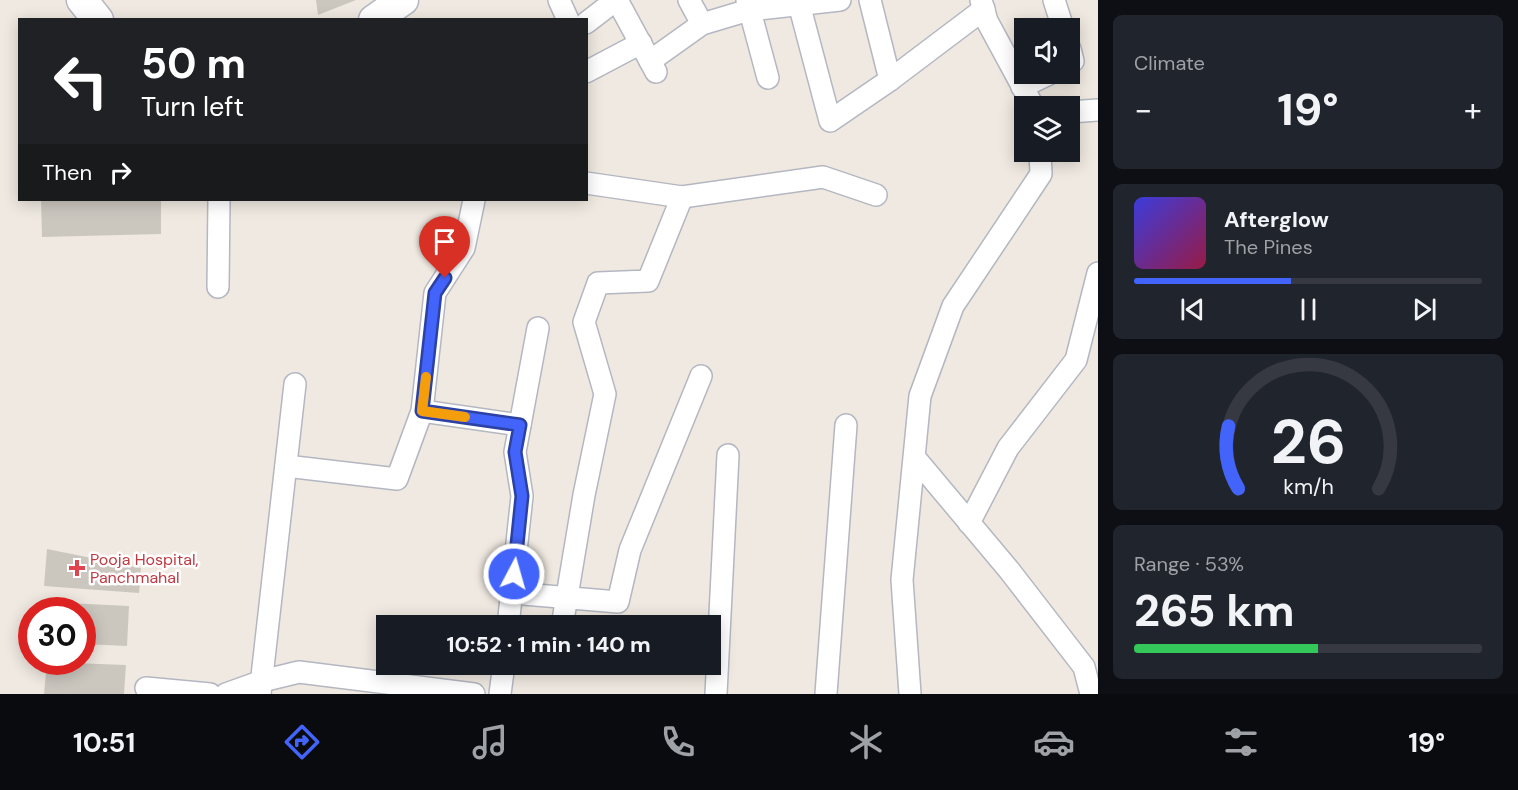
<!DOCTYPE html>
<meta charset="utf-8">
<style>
:root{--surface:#171b24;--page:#20242c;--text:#f1f3f6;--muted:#9ea1a6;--line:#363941;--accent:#4264fb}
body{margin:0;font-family:"DM Sans",sans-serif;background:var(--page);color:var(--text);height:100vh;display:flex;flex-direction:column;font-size:22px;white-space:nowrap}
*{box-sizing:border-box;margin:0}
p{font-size:20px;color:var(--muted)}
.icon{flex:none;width:33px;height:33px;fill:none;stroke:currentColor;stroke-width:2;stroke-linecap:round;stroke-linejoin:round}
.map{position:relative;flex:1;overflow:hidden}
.details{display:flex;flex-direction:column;gap:15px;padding:15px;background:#0d0f14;width:420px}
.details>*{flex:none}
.guide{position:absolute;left:18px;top:18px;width:570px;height:183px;border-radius:0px;box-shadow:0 3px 15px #0003;background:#202124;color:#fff;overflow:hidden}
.buttons{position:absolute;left:1014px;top:18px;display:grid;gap:12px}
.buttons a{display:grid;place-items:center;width:66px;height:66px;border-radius:0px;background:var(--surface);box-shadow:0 3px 15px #0003;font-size:30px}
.speed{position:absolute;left:18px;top:597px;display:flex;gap:12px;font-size:30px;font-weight:700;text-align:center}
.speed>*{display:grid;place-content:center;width:78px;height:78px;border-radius:50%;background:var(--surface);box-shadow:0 3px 15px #0003;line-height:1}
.speed .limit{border:9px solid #d22;background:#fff;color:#111}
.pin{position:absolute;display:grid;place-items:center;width:51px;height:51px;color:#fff;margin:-62px -26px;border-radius:50% 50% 50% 0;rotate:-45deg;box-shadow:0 0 6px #0007}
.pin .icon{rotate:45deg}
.me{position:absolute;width:66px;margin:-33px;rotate:6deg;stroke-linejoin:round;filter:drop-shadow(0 0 4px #0008)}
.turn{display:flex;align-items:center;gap:21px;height:126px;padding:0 24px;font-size:27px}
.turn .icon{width:78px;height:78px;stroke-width:2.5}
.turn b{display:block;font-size:42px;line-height:51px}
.then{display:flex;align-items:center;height:57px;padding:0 24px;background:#0003;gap:12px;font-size:22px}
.big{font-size:45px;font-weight:700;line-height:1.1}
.details .card{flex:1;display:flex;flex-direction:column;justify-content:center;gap:9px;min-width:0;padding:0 21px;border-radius:9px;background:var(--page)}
.details .dial{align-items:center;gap:0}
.dial svg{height:156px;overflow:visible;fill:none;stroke:var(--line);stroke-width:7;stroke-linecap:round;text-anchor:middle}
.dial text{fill:var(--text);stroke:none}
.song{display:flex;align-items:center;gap:18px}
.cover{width:72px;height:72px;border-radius:9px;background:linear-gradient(135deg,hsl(240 70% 55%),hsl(340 70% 35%))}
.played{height:6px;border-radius:3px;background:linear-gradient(90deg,var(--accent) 45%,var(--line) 45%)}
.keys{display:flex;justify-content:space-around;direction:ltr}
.heat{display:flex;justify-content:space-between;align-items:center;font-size:33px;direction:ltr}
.charge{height:9px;border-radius:4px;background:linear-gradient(90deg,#34c759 53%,var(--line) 0)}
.trip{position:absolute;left:376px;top:615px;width:345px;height:60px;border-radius:0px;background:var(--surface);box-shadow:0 3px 15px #0003;font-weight:700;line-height:60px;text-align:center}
.menu{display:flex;height:96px;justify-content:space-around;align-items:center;background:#090b0e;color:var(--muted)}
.menu .icon{width:42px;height:42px}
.menu .selected{color:var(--accent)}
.menu b{font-size:27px;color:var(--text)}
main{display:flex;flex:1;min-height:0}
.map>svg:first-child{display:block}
.building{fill:#cbc7bf}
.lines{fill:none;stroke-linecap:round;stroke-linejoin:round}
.minor-casing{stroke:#b4b7c1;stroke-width:24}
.secondary-casing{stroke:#b4b7c1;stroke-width:33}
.minor{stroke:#fff;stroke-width:21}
.secondary{stroke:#fff;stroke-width:30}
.route-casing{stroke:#2b41a3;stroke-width:15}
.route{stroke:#4264fb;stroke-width:10}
.slow{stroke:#f59e0b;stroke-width:10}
.health-dot{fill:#e0444e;stroke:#fff;stroke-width:2}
.labels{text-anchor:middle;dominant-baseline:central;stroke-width:5;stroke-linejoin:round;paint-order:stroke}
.health-label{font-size:16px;fill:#be3a42;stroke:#fff;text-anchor:start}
</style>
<main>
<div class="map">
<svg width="1098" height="694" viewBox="0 0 1098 694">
<rect width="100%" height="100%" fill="#efe9e1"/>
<!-- building -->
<g class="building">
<path d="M316,0H356L318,15Z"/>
<path d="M41,200H161V234L42,237Z"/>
<path d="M47,549L141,568L139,593L44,586Z"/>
<path d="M46,602L129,606L127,646L82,644V610H46Z"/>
<path d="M47,662L126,665L124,694H44Z"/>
</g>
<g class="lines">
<!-- minor casing -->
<g class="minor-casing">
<g id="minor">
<path d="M559,0L568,20"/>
<path d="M617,0L656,72"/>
<path d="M689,0L702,24"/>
<path d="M747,0L768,78"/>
<path d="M798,0L830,121L890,80L984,9"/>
<path d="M870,0L890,80"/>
<path d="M981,0L987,21L1033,106"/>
<path d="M1054,0L1063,28"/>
<path d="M586,23L616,0"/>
<path d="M1070,49L1073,61L1070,63"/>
<path d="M650,61L702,24L749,10L840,0"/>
<path d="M586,72L641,43"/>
<path d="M1022,87L1049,74"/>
<path d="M1070,112L1098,110"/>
<path d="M586,183L682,197L823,177L876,195"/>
<path d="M218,287L219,200"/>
<path d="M422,411L520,425"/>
<path d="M915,458L1009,570L1084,667L1091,694"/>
<path d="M286,466L397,479L422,411L435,293L464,248L474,200"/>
<path d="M969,523L1008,448L1076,360L1098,273"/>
<path d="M512,593L618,602L630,550L701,376"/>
<path d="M508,626L522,496L515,452L538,328"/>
<path d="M562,626L584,495L605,394L584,322L598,283L648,281L682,197"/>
<path d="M146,688L210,694"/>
<path d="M226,694L262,681L299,672L474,694"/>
<path d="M260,694L295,384"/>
<path d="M500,694L504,664"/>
<path d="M716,694L728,455"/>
<path d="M826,694L846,425"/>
<path d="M910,694L902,580L920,396L953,306L1041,174L1040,152"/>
</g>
</g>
<!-- secondary casing -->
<g class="secondary-casing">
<g id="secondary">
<path d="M82,0L98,20"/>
<path d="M374,20L403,0"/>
</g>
</g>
<!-- minor -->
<use href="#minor" class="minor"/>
<!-- secondary -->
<use href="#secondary" class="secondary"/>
</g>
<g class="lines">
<!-- route casing -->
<g class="route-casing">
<path id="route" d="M445,278L435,293L422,411L520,425L515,452L522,496L514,574"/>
</g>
<!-- route -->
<use href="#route" class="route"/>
<!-- slow -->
<path class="slow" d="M426,377L422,411L465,417"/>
</g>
<!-- markers -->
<path class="health-dot" d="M74 559h6v6h6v6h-6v6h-6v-6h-6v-6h6z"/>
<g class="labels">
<!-- health labels -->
<g class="health-label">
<text x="90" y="559">Pooja Hospital,<tspan x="90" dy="18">Panchmahal</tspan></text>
</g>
</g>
</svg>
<div class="buttons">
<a><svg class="icon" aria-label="sound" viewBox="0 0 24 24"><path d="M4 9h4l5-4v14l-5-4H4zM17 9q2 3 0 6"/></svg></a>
<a><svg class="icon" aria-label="layers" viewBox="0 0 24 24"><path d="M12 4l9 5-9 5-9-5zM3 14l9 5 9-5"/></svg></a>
</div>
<div class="speed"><div class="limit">30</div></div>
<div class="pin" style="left:445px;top:278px;background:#d93025"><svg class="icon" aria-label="arrive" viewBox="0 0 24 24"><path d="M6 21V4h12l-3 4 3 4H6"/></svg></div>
<svg class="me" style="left:514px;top:574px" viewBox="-20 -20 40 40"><circle r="17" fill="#4264fb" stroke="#fff" stroke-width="3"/><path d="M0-11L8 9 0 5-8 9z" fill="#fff"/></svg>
<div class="trip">10:52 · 1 min · 140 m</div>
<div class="guide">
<div class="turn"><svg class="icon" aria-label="left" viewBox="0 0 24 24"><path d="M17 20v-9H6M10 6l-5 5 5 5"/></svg><div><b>50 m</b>Turn left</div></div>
<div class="then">Then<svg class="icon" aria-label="right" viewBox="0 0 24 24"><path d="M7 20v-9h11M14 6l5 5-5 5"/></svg></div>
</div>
</div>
<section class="details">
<div class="card"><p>Climate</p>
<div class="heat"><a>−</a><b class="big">19°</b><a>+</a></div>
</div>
<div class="card">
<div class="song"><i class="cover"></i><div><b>Afterglow</b><p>The Pines</p></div></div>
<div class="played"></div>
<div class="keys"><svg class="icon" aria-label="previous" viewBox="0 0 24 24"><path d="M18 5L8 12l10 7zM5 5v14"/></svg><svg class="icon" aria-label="pause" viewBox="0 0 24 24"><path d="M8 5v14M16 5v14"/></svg><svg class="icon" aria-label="next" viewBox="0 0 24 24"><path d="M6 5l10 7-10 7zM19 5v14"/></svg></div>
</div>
<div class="card dial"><svg viewBox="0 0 100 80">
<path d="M14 69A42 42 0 1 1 86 69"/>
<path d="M14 69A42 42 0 0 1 9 37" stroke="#4264fb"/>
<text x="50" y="56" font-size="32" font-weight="700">26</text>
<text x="50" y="72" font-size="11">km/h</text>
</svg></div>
<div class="card"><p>Range · 53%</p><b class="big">265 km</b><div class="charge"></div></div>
</section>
</main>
<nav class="menu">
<b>10:51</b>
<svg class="icon selected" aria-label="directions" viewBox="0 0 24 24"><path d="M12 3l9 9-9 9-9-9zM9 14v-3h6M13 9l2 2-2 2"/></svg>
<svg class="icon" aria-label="music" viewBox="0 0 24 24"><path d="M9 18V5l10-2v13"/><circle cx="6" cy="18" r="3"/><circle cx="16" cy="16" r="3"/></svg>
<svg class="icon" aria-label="phone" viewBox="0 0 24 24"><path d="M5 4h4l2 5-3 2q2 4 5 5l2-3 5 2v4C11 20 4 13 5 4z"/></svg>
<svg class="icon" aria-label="climate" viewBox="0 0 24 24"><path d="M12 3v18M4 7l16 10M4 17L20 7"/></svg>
<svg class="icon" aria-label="car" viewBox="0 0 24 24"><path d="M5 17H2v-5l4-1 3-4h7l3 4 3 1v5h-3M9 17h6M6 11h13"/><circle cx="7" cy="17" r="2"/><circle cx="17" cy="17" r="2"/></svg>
<svg class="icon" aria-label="filters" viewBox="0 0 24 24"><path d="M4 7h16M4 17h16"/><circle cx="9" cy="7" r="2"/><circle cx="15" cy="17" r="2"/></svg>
<b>19°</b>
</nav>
